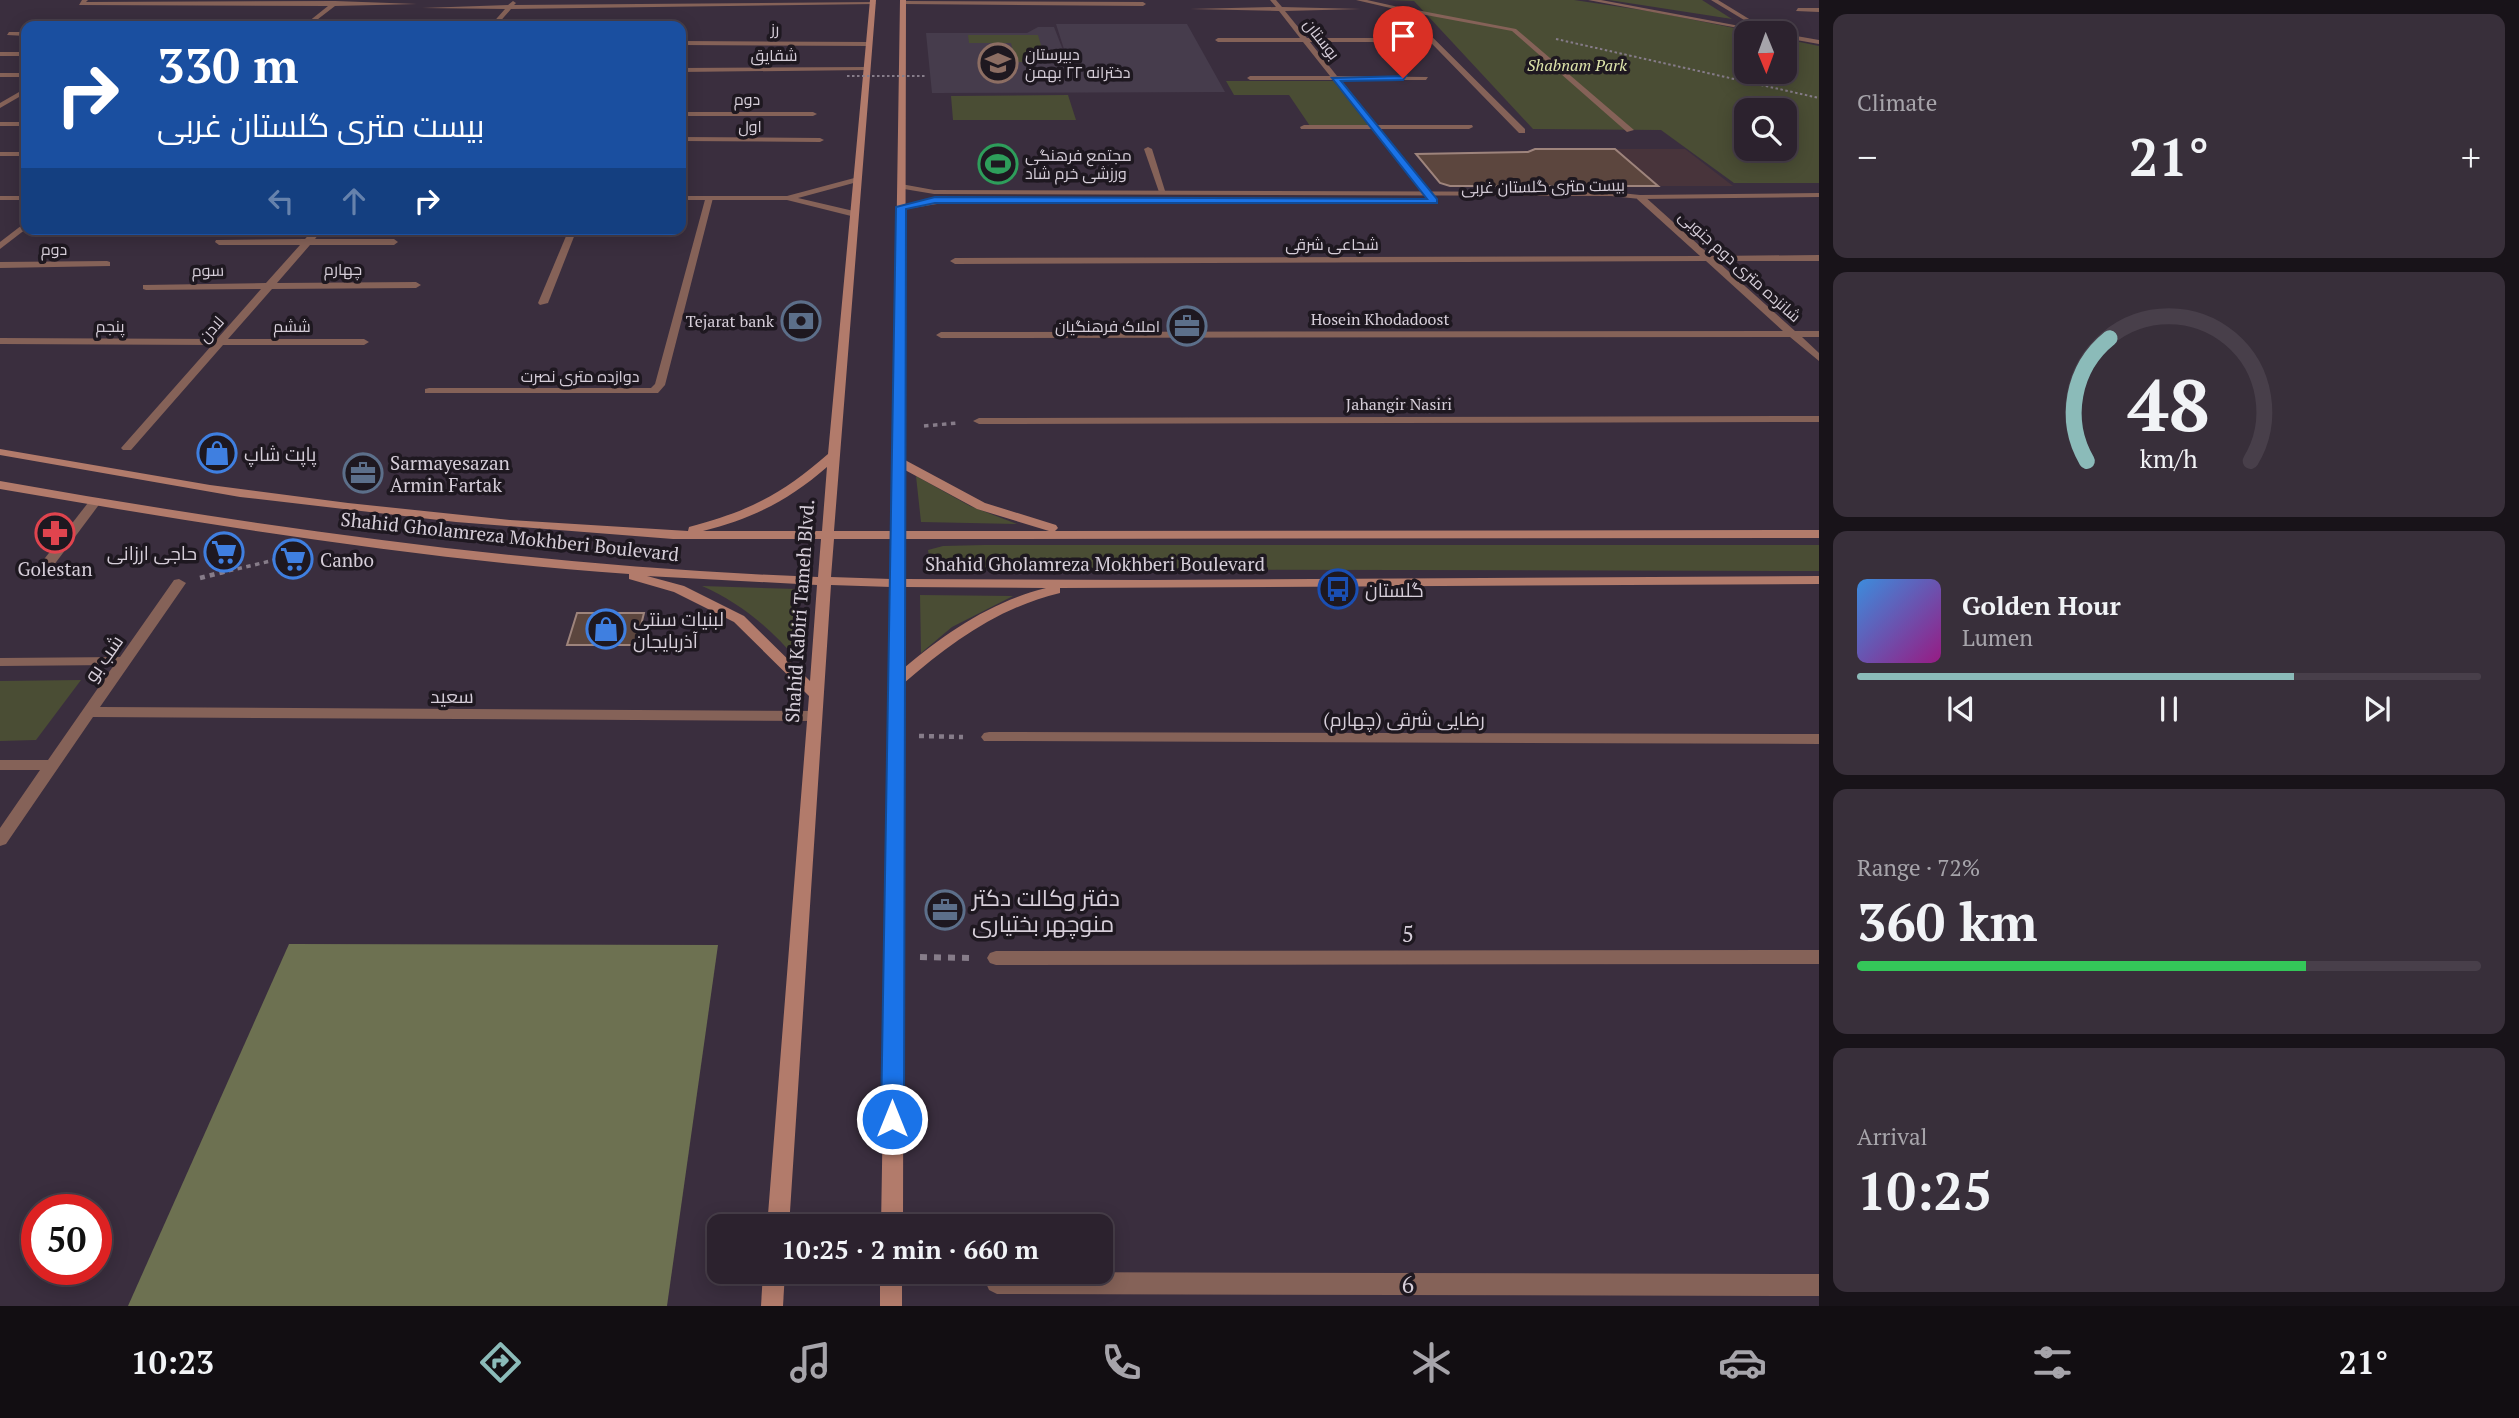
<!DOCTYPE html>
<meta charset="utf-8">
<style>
:root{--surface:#2c222e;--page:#382f3a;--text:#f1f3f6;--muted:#a6a4aa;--line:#483f4a;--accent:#8bbbb9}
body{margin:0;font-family:"PT Serif",Cairo,serif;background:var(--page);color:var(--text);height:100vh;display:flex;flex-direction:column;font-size:26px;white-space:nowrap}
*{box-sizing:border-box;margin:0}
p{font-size:23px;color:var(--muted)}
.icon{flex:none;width:38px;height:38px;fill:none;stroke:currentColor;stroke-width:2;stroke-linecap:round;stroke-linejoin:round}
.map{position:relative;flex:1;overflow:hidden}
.panel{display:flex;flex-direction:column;gap:14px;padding:14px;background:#181319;width:700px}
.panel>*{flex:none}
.hud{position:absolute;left:21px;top:21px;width:665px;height:214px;border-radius:14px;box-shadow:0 4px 18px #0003,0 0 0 2px var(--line);background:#1a4fa0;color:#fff;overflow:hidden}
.needle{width:46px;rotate:179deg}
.controls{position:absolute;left:1734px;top:21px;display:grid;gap:14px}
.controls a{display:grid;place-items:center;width:63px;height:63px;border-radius:14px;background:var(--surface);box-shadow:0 4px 18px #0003,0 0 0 2px var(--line);font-size:35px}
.speed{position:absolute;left:21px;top:1194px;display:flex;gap:14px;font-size:35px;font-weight:700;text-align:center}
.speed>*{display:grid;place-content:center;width:91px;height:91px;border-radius:50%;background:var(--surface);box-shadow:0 4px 18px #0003,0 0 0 2px var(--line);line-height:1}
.speed .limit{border:10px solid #d22;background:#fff;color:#111}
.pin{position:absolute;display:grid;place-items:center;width:60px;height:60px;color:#fff;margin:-72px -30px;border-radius:50% 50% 50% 0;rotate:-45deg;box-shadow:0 0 7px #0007}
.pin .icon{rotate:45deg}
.me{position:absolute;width:77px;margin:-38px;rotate:0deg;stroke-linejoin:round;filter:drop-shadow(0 0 5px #0008)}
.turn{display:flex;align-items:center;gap:24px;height:147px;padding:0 21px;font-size:32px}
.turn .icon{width:91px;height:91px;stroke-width:2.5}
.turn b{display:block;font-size:49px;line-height:60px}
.lanes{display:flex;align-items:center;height:66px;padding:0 21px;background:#0003;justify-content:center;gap:35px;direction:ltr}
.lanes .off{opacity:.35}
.big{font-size:52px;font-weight:600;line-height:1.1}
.panel .tile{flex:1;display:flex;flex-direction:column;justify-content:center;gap:10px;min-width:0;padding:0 24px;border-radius:14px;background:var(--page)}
.panel .dial{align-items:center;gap:0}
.dial svg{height:182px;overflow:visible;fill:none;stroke:var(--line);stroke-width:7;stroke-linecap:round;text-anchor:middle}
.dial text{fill:var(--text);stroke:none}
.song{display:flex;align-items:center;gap:21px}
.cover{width:84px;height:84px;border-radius:10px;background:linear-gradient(135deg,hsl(210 70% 55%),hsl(310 70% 35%))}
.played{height:7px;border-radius:4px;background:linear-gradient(90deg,var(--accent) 70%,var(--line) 70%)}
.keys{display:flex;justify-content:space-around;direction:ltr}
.heat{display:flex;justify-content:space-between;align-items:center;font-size:38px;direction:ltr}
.charge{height:10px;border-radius:5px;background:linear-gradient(90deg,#34c759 72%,var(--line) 0)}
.trip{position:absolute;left:707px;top:1214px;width:406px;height:70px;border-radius:14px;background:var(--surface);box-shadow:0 4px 18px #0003,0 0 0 2px var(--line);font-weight:600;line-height:70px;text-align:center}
.tab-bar{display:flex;height:112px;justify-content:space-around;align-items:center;background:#120e12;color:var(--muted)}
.tab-bar .icon{width:49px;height:49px}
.tab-bar .on{color:var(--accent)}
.tab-bar b{font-size:32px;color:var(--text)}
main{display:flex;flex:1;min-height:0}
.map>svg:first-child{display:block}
.commercial{fill:#48343b}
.education{fill:#463c4c}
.green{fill:#4a4d34;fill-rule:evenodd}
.forest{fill:#6d7151}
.building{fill:#5c463e;stroke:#9e847c;stroke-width:2}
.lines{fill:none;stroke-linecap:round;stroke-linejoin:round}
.path-far3{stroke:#867c89;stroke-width:2;stroke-dasharray:2.5 2.5;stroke-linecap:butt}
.path-far2{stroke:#867c89;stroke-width:3.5;stroke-dasharray:4.5 4.5;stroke-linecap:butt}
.path-far1{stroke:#867c89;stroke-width:4.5;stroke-dasharray:5 5;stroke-linecap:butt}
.path{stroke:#867c89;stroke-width:6;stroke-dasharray:7 7;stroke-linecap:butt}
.service{fill:#856258;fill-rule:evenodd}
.minor{fill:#856258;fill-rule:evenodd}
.tertiary{fill:#856258;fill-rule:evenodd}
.secondary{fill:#b27b6b;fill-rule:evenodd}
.path-bridge{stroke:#867c89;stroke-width:2;stroke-dasharray:2.5 2.5;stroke-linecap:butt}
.route{fill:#1a73e8;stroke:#114b97;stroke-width:2}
.labels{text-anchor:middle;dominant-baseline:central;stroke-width:7;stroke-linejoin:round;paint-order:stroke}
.far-street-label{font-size:16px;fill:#d6ced9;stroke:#1e1820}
.far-poi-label{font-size:16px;fill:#d6ced9;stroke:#1e1820;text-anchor:start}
.far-park-label{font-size:16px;font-style:italic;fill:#dee5ab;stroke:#1e1820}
.poi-label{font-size:19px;fill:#d6ced9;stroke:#1e1820;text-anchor:start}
.street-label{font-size:19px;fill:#d6ced9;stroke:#1e1820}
.near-poi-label{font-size:23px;fill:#d6ced9;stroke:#1e1820;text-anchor:start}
.near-street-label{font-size:23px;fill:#d6ced9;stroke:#1e1820}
</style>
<main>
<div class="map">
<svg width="1819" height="1306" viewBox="0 0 1819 1306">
<rect width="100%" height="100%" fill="#3a2e3e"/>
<!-- commercial -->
<path class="commercial" d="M1615,149H1685L1733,186H1658Z"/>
<!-- education -->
<path class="education" d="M1056,24H1187L1225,92L932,93L926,33H1027L1038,27H1054L1070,68Z"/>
<!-- green -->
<g class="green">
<path d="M1388,0H1574L1655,12L1759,33H1746V72H1785V39L1819,46V183H1734L1661,130L1533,129L1414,1ZM1746,110H1785V149H1746Z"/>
<path d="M1609,0H1702L1732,19Z"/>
<path d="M968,35H1038L1046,62H1016L1011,43H969Z"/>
<path d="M1226,81H1334L1369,126H1310L1289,95H1234Z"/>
<path d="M1068,95L1076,120H953L951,96Z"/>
<path d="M916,476L970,506L1017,524L921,522Z"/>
<path d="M984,545H1819V571L958,569L941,567L930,562L928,550L943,546Z"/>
<path d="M702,586L797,589V660C772,629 739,602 702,586Z"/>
<path d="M920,595L1013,596L952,627L921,653Z"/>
<path d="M81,680L36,740L0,741V681Z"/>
</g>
<!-- forest -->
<path class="forest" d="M289,944L718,945L667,1306H128Z"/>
<!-- building -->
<g class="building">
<path d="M1535,149H1615L1658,186H1450L1440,183L1416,154L1528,152Z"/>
<path d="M577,613H644L636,645H567Z"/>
</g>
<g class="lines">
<!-- path-far3 -->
<path class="path-far3" d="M1556,39L1819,98"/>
<!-- path-far2 -->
<g class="path-far2">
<path d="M924,426L957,423"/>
<path d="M220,573L279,559"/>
</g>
<!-- path-far1 -->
<g class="path-far1">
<path d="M200,578L227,571"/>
<path d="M919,736L963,737"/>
</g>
<!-- path -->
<g class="path">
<path d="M920,957L974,958"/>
<path d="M942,1272L972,1278"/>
</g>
<!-- service -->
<g class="service">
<path d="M1401,7L1516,29L1634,130L1627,132L1512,31L1399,10Z"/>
<path d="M1148,147L1152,149L1166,194L1159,192L1144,149Z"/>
</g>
<!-- minor -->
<g class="minor">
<path d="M82,0H88L86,2L335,1L417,4L335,6L309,26H303L328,6L79,5Z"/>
<path d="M1270,0H1276L1282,7L1361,9L1285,11L1307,38H1392L1395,40L1392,42H1310L1337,76L1428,77L1426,80H1341L1377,125H1472L1473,127L1469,129H1380L1437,199V203H1431L1373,129H1301L1300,127L1304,125H1369L1334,80H1250L1247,78L1250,76H1330L1303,42H1218L1215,40L1218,38H1300L1279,11L1190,9L1276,7Z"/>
<path d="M1356,0H1367L1403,8L1525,129V133H1519L1399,10Z"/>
<path d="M1588,0H1601L1777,33H1765Z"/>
<path d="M1711,0H1718L1759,25L1754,26Z"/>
<path d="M513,1L516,3L514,5L873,2L876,4L511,9L496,26H490L505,9L422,8L508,5Z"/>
<path d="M903,1L1143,2L1146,4L1143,6L901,4Z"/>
<path d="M1798,8H1819V12L1796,11Z"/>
<path d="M128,23L130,26H124L126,24Z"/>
<path d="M9,32H26V36L7,35Z"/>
<path d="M1785,34L1819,40V44L1785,38Z"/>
<path d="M681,41L869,42L872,44L869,46L681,45Z"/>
<rect x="0" y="52" width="26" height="4"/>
<path d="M869,67L867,70L681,72V68Z"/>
<rect x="0" y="73" width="26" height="4"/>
<path d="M26,88V93L0,108V103Z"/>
<path d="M681,112H813L817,114L813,116H681Z"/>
<rect x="0" y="122" width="26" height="4"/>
<path d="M681,137L820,138L824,140L820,142L681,141Z"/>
<path d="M0,152H21L25,154L21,156H0Z"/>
<path d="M1637,195H1643L1711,256L1819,255V261H1717L1795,331H1819V337H1802L1819,353V361L1790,337L941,338L936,335L941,332L1783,331L1706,261L955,264L950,261L955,258L1700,256L1637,199Z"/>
<path d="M706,196L713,198L665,385L658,393H425V389L429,388H651L655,384Z"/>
<path d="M26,222V229L0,249V242Z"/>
<path d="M314,229H323L315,239H394L398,242L394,245H310L277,283L416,282L421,285L416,288L272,289L228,339H364L369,342L364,345H223L131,450H123L121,448L212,345L0,344V338L217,339L261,289L146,290L143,289V285L266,283L300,245H219L215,242L216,240L305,239Z"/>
<path d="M569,229H577L548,303L540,305L538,303Z"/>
<path d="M107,261L110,262V266L0,268V262Z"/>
<path d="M1819,416V422L979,424L973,421L979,418Z"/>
<path d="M95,498L101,502L48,573H38L37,570L38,567L91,499Z"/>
<path d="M179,579L186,583L100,707L814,711L821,716L814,721L93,717L6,844L0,846V828L40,770H0V760H48L114,665L0,666V658L120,657L174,580Z"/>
<path d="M989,732L1819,734V744L984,741L981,737L984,733Z"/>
<path d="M1819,950V964L996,965L990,963L987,958L990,953L996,951Z"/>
<path d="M997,1272L1819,1274V1296L997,1294L989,1290L986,1283L989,1276Z"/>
</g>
<!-- tertiary -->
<g class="tertiary">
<path d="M858,177H861V181L798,198L858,212L859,214L855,217L787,200H681V196H787Z"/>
<path d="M901,184L934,190L1611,192L1640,195L1819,193V197L1640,199L1611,196L934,194L898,188V184Z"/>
<rect x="0" y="196" width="26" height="4"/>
<path d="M946,198H949V202L901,210L897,207Z"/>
</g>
<!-- secondary -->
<g class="secondary">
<path d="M870,0H876L834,531H892L893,464L891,461L893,458L900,0H906L905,460L985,503L1056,525L1058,528L1055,531L1819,530V538L904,539V579L1146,580L1819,576V584L1060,588V593C998,608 952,642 904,683L903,1227H881L890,686L888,683L890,680L891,587L831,585L789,1227H767L809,696L734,622L674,592L629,579V574C417,559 208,525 0,489V481C271,529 543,567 818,577L821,539H673L456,522L240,497L0,455V449L210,485L348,503L510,520L688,531L689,527C749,511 781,495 828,454ZM827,467L822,531H703C753,518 788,501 827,467ZM905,470L977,509L1049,531H904ZM834,539H892L891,579L831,577ZM647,576L817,585L810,681L744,616L684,586ZM904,587L1046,588C991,602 947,632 904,668Z"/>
<path d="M763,1272H785L783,1306H761Z"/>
<rect x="880" y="1272" width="22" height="34"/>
</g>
<!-- path-bridge -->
<path class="path-bridge" d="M847,76H926"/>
</g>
<!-- route -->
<path class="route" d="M1406,76L1403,80L1341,81L1437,199V203H935L906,209L904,1119L900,1126L892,1129L884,1126L881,1119L896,207L935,197L1427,199L1332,78Z"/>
<!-- icons -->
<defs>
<g id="school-ring" transform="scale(2.0125)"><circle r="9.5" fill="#1e1820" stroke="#8d6e63" stroke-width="1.5"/><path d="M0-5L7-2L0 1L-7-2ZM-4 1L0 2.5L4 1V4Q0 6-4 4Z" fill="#8d6e63"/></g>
<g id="stadium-ring" transform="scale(2.0125)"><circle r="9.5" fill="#1e1820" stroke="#2e9e5b" stroke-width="1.5"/><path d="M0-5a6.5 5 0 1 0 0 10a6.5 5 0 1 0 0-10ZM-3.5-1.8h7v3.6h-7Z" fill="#2e9e5b"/></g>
<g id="bank-ring" transform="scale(2.0125)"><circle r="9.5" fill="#1e1820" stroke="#5c6f8a" stroke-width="1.5"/><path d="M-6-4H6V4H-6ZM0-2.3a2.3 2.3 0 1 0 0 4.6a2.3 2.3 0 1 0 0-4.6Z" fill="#5c6f8a"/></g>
<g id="office-ring" transform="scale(2.0125)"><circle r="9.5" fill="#1e1820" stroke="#5c6f8a" stroke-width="1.5"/><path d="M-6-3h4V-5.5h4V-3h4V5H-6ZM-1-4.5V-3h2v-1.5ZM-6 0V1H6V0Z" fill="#5c6f8a"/></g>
<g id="shop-ring" transform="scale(2.0125)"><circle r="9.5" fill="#1e1820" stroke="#3f7fe0" stroke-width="1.5"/><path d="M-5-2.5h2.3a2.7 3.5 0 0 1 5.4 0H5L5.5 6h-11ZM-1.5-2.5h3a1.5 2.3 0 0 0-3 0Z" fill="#3f7fe0"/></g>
<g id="pharmacy-ring" transform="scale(2.0125)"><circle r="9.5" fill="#1e1820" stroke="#e0444e" stroke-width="1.5"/><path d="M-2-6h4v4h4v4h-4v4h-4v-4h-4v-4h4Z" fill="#e0444e"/></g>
<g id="supermarket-ring" transform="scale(2.0125)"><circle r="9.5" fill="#1e1820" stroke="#3f7fe0" stroke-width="1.5"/><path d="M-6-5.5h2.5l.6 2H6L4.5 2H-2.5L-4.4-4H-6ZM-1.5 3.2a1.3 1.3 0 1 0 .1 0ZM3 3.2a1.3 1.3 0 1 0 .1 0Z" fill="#3f7fe0"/></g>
<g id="bus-ring" transform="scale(2.0125)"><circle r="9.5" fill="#1e1820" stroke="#1a4fb4" stroke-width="1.5"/><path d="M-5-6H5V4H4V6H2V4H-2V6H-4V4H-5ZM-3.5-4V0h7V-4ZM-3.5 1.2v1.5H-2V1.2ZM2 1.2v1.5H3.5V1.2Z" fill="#1a4fb4"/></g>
</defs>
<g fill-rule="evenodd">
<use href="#school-ring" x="998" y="63"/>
<use href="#stadium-ring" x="998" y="164"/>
<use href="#bank-ring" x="801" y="321"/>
<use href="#office-ring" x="1187" y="326"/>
<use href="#shop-ring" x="217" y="453"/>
<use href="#office-ring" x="363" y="473"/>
<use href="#pharmacy-ring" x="55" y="533"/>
<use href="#supermarket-ring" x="224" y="552"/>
<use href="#supermarket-ring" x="293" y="559"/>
<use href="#bus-ring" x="1338" y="589"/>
<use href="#shop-ring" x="606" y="629"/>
<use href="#office-ring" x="945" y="910"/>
</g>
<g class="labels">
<!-- far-street labels -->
<g class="far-street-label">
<text x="775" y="29">رز</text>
<text transform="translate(1322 39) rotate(52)">بوستان</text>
<text x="774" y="55">شقایق</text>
<text x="747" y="99">دوم</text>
<text x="750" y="126">اول</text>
<text transform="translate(1543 186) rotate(-1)">بیست متری گلستان غربی</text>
<text x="1332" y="244">شجاعی شرقی</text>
<text x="54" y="249">دوم</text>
<text transform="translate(1740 266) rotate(42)">شانزده متری دوم جنوبی</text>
<text x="343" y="269">چهارم</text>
<text transform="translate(208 270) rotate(-1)">سوم</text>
<text x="1380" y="319">Hosein Khodadoost</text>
<text x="110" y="326">پنجم</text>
<text x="292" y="326">ششم</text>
<text transform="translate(211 329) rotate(-49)">لادن</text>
<text x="580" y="376">دوازده متری نصرت</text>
<text x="1399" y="404">Jahangir Nasiri</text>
</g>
<!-- far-poi labels -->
<g class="far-poi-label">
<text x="1025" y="54">دبیرستان<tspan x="1025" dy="18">دخترانه ۲۲ بهمن</tspan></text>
<text x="1025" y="155">مجتمع فرهنگی<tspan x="1025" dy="18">ورزشی خرم شاد</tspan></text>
<text x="774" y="321" text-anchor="end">Tejarat bank</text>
<text x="1160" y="326" text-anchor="end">املاک فرهنگیان</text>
</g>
<!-- far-park labels -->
<g class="far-park-label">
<text x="1577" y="65">Shabnam Park</text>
</g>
<!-- poi labels -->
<g class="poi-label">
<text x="244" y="453">پاپت شاپ</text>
<text x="390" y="462">Sarmayesazan<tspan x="390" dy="22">Armin Fartak</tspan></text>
<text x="197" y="552" text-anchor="end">حاجی ارزانی</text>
<text x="320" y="559">Canbo</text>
<text x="55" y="568" text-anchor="middle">Golestan</text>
<text x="1365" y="589">گلستان</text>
<text x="633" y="618">لبنیات سنتی<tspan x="633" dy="22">آذربایجان</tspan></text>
</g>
<!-- street labels -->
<g class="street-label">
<text transform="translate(510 536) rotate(6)">Shahid Gholamreza Mokhberi Boulevard</text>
<text x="1095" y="563">Shahid Gholamreza Mokhberi Boulevard</text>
<text transform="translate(799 611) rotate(-86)">Shahid Kabiri Tameh Blvd.</text>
<text transform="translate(103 658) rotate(-55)">شب بو</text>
<text x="452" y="695">سعید</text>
<text x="1404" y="718">رضایی شرقی (چهارم)</text>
</g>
<!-- near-poi labels -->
<g class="near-poi-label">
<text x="972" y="897">دفتر وکالت دکتر<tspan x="972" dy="26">منوچهر بختیاری</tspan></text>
</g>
<!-- near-street labels -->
<g class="near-street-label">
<text x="1408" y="933">5</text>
<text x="1408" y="1284">6</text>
</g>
</g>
</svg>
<div class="controls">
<a><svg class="needle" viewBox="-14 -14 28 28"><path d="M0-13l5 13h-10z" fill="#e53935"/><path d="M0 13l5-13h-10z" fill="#a6a4aa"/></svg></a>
<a><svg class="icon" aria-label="search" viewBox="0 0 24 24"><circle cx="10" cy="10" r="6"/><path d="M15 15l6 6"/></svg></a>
</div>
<div class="speed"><div class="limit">50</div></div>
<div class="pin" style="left:1403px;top:78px;background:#d93025"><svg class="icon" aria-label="arrive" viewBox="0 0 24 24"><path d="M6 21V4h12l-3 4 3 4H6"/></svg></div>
<svg class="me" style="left:892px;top:1119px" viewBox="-20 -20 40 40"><circle r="17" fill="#1a73e8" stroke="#fff" stroke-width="3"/><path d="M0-11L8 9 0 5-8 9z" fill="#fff"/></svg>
<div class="trip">10:25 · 2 min · 660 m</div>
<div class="hud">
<div class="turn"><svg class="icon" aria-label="right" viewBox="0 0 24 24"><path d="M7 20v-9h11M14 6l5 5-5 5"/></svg><div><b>330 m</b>بیست متری گلستان غربی</div></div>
<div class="lanes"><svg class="icon off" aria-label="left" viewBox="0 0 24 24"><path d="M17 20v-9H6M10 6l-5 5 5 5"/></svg><svg class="icon off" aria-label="ahead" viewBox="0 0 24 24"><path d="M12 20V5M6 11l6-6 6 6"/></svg><svg class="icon" aria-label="right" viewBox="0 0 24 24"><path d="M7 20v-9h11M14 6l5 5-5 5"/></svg></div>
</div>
</div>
<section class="panel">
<div class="tile"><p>Climate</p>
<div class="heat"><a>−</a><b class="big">21°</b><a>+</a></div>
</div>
<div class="tile dial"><svg viewBox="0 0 100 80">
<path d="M14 69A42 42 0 1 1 86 69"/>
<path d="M14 69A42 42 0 0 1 24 15" stroke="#8bbbb9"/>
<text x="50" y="56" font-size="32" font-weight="700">48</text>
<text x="50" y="72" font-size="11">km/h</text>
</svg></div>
<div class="tile">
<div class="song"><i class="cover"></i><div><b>Golden Hour</b><p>Lumen</p></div></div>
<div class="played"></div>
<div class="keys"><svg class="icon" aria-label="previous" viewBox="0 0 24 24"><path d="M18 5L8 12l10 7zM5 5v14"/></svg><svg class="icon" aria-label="pause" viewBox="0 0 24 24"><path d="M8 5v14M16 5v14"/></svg><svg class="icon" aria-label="next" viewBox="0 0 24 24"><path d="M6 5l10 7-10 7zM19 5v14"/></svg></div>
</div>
<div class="tile"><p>Range · 72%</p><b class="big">360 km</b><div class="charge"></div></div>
<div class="tile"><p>Arrival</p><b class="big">10:25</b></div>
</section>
</main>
<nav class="tab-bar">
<b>10:23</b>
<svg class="icon on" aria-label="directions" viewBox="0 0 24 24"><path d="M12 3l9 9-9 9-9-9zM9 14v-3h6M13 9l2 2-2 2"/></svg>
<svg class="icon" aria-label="music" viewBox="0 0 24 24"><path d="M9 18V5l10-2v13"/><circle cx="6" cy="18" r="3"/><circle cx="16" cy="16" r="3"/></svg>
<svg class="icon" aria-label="phone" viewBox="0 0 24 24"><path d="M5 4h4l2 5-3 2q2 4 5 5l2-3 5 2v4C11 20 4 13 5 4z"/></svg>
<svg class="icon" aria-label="climate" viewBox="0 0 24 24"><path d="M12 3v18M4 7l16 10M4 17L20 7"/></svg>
<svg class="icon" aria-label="car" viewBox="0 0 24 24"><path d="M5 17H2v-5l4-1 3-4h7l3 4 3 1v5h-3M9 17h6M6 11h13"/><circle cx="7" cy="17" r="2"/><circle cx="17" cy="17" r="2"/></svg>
<svg class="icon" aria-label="filters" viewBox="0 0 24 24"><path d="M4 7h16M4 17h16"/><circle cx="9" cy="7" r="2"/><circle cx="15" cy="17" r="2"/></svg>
<b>21°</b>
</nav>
